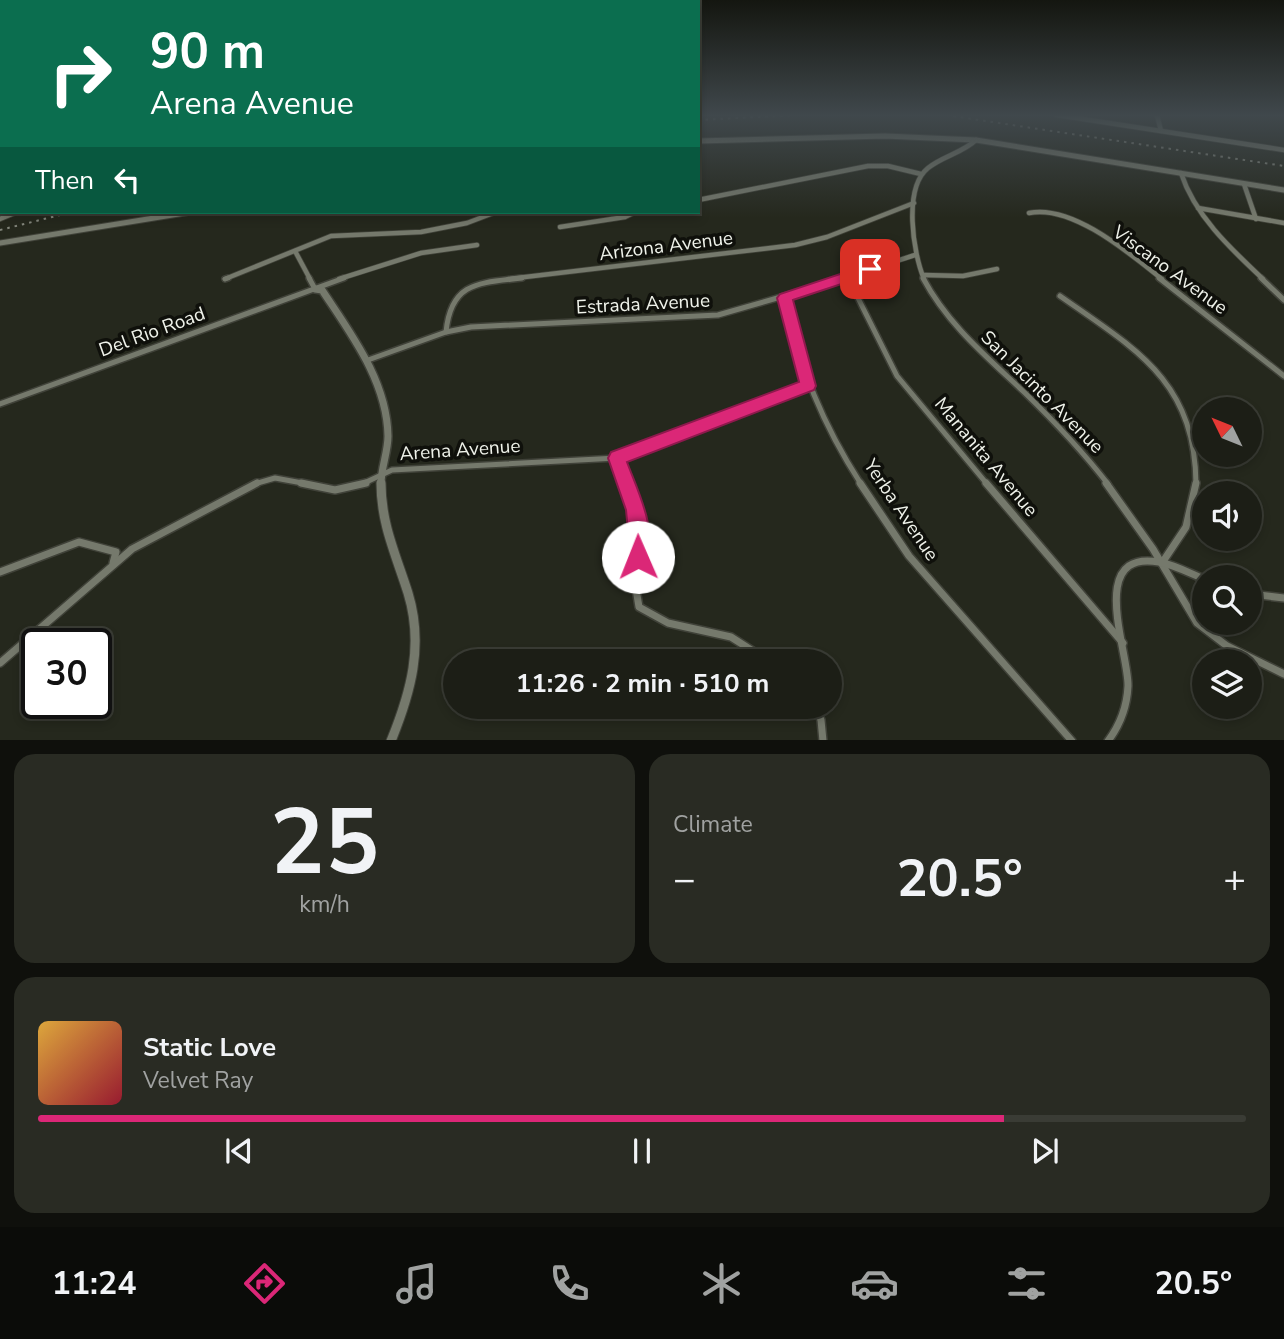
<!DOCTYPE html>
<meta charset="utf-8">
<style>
:root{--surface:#1c1e16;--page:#292b23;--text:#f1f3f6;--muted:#a0a2a1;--line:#3a3c35;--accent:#db2777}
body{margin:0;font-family:"Nunito Sans",sans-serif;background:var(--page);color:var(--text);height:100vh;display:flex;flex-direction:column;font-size:26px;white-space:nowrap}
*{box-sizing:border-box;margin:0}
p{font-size:23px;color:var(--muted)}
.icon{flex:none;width:38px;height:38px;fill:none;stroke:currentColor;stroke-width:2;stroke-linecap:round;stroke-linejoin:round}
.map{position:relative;height:740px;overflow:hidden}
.sheet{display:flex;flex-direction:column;gap:14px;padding:14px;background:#0f100c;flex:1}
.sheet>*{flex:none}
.top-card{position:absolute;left:0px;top:0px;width:700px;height:214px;box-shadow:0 4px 10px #0003,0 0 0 2px var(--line);background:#0b6e4f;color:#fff;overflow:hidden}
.needle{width:46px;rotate:313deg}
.controls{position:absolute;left:1192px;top:397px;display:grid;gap:14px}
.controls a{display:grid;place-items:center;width:70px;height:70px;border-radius:50%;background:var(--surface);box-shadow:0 4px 10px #0003,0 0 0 2px var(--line);font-size:35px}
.speed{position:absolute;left:21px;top:628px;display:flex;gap:14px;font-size:35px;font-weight:700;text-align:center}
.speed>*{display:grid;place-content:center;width:91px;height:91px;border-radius:50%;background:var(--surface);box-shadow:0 4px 10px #0003,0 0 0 2px var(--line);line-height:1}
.speed .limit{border:4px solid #111;border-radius:10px;background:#fff;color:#111}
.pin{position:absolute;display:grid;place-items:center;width:60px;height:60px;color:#fff;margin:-30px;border-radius:14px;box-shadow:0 4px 10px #0006}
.me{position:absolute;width:77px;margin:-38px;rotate:359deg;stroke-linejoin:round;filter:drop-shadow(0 0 5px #0008)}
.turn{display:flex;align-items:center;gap:24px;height:147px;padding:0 35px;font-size:32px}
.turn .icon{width:91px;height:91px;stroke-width:2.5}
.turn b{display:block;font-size:49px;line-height:60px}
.then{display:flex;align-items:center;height:66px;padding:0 35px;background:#0003;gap:14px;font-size:26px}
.big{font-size:52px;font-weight:700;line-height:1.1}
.sheet .widget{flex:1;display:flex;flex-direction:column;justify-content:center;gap:10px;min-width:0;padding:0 24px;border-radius:21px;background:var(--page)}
.sheet .dial{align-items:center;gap:0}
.dial b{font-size:91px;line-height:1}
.song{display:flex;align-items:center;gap:21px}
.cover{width:84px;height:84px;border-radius:10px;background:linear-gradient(135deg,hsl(40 70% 55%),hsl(350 70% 35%))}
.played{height:7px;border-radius:4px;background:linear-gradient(90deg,var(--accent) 80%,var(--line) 80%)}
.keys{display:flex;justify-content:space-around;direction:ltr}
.heat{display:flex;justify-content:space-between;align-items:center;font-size:38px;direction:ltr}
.sheet .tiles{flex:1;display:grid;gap:14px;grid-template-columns:1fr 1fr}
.widget:last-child{grid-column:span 2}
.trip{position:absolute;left:443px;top:649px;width:399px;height:70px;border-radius:35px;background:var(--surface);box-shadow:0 4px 10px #0003,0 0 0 2px var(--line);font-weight:700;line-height:70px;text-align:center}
.tabs{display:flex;height:112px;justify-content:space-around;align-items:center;background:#0b0c09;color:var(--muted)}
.tabs .icon{width:49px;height:49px}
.tabs .active{color:var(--accent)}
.tabs b{font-size:32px;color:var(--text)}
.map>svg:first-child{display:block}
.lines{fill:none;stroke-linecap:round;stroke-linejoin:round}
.minor-far2-casing{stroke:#404239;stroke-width:6}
.minor-far1-casing{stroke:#404239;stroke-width:8}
.minor-casing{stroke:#404239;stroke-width:10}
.tertiary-far2-casing{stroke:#404239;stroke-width:7}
.tertiary-far1-casing{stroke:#404239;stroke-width:10}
.tertiary-casing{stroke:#404239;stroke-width:11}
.minor-far2{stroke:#75796c;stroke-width:4.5}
.minor-far1{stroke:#75796c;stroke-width:5}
.minor{stroke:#75796c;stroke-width:7}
.tertiary-far2{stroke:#75796c;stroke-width:5}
.tertiary-far1{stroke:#75796c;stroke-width:7}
.tertiary{stroke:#75796c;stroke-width:9}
.rail{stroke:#83867c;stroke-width:2;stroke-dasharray:2.5 5;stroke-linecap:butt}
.route{fill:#db2777;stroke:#8e194d;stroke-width:2}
.labels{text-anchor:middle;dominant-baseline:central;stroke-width:7;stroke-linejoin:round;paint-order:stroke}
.street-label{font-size:19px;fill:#eff2ea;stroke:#0f100b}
</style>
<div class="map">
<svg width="1284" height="741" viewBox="0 0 1284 741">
<rect width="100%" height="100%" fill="#25281d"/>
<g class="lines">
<!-- minor-far2 casing -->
<g class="minor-far2-casing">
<g id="minor-far2">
<path d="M1057,115L1284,150"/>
<path d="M1157,115L1161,131"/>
<path d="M1181,173C1195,216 1231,249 1263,279"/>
<path d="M1244,184L1256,219"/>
<path d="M698,200L868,166H888L921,174"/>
<path d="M1198,208L1284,223"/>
<path d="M1029,213C1072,204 1129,253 1162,279"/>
<path d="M0,219L17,212"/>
<path d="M560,227L625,217L635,212"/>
<path d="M295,251L310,279"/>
<path d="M923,275L963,276L997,269"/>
<path d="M225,279L331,236L421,232L467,223L496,212"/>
<path d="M339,279L421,253L477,245"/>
<path d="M508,279L795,245L827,237L914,203"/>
<path d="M841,279L915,255"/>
<path d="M924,279C913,253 903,188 928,168C943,156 962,153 976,140"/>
</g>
</g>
<!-- minor-far1 casing -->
<g class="minor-far1-casing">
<g id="minor-far1">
<path d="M309,278L315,289"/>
<path d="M848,278L897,376L987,484"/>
<path d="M923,278C948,325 987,357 1025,393C1055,422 1083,452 1108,484"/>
<path d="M1159,278L1284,376"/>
<path d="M1261,278L1284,300"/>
<path d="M225,279L228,278"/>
<path d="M1060,296C1137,350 1195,381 1196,484"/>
<path d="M785,298C799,367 823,425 861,484"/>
<path d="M446,332C451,281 480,283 522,278"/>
<path d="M368,360L446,332L471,327L718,315L847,278"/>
<path d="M0,404L344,278"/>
<path d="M617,458L626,484"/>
<path d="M254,484L275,478L308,484"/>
<path d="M362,484L392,470L617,458L808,386"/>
</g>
</g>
<!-- minor casing -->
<g class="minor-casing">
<g id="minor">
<path d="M301,483L335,490L366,483"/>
<path d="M625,483L640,542L635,583L639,607L668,623L731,637L770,662"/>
<path d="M860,483L909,556L1072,741"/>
<path d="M986,483L1123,643"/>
<path d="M1106,483L1153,549L1197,623L1227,646L1284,674"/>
<path d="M1162,563L1186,527L1196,483"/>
<path d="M0,572L79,542L116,552L113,563"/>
<path d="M1250,594L1284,598"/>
<path d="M0,663L132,549L257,483"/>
<path d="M815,707L821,720L823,741"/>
<path d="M1108,741C1120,725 1127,707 1128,686C1129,653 1086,549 1159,562C1175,565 1189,573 1204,579"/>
</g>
</g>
<!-- tertiary-far2 casing -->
<g class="tertiary-far2-casing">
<g id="tertiary-far2">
<path d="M698,141L885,136L976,140L1284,190"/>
<path d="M0,243L191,212"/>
</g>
</g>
<!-- tertiary-far1 casing -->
<g class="tertiary-far1-casing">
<path id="tertiary-far1" d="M315,289L322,290C351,334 387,381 388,436C388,452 381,468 381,484"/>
</g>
<!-- tertiary casing -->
<g class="tertiary-casing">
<path id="tertiary" d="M381,483C381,524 396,555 408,593C424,645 411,692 391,741"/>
</g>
<!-- minor-far2 -->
<use href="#minor-far2" class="minor-far2"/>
<!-- minor-far1 -->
<use href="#minor-far1" class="minor-far1"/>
<!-- minor -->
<use href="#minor" class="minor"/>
<!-- tertiary-far2 -->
<use href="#tertiary-far2" class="tertiary-far2"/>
<!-- tertiary-far1 -->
<use href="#tertiary-far1" class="tertiary-far1"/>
<!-- tertiary -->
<use href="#tertiary" class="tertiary"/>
<!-- rail -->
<g class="rail">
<path d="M946,115L1284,166"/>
<path d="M698,120L797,115"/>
<path d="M0,230L72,212"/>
</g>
</g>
<!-- sky -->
<linearGradient id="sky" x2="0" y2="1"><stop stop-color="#141610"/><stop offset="0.53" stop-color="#40484c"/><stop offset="1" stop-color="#40484c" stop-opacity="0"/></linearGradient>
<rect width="1284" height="218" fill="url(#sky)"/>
<!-- route -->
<path class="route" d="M870,264L878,269L875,273L793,300L816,386L814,390L627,462C638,492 659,532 645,563L638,566L631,563L626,510L608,458L611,452L799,382L777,298L780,294Z"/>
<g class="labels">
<!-- street labels -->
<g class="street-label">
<text transform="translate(666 246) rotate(-7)">Arizona Avenue</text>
<text transform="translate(1170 270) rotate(36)">Viscano Avenue</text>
<text transform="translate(643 304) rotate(-3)">Estrada Avenue</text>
<text transform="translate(152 332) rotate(-20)">Del Rio Road</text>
<text transform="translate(1042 392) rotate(45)">San Jacinto Avenue</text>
<text transform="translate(460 450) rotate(-4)">Arena Avenue</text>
<text transform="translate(986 457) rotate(50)">Mananita Avenue</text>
<text transform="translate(901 510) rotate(56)">Yerba Avenue</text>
</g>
</g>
</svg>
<div class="controls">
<a><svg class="needle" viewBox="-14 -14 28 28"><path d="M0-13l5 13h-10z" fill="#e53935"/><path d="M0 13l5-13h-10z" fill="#a0a2a1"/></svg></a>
<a><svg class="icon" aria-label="sound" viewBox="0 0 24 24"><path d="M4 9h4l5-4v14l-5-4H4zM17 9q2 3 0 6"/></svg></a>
<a><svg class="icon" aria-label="search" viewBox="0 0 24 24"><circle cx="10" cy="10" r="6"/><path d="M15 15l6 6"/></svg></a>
<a><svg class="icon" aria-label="layers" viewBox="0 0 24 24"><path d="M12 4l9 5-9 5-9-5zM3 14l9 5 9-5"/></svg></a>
</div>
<div class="speed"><div class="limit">30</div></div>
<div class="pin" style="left:870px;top:269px;background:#d93025"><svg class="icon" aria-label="arrive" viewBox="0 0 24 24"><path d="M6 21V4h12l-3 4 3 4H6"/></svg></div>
<svg class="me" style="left:638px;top:557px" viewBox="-20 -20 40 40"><circle r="19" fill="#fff"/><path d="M0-13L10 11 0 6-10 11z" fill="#db2777"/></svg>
<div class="trip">11:26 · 2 min · 510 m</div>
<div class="top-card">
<div class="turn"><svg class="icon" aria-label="right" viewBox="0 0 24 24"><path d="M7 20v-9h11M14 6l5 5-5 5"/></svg><div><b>90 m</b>Arena Avenue</div></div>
<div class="then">Then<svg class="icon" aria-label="left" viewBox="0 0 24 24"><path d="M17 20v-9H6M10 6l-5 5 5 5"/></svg></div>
</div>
</div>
<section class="sheet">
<div class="tiles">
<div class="widget dial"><b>25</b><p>km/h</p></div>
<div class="widget"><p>Climate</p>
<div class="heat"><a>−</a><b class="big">20.5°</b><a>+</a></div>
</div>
<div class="widget">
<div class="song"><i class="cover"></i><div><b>Static Love</b><p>Velvet Ray</p></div></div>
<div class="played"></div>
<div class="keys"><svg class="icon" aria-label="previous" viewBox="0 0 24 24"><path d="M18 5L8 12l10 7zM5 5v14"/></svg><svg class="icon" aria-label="pause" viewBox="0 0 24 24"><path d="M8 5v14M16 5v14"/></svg><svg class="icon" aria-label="next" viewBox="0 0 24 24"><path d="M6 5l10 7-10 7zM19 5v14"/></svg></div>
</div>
</div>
</section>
<nav class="tabs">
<b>11:24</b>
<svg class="icon active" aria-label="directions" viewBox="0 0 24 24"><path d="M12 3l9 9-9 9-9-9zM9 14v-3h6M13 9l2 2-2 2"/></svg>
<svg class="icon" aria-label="music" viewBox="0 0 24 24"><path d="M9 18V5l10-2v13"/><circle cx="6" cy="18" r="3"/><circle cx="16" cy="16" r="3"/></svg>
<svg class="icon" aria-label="phone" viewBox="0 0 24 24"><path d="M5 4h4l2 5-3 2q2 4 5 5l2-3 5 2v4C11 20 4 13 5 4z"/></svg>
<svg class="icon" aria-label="climate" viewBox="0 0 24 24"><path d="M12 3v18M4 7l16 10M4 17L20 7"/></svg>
<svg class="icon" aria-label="car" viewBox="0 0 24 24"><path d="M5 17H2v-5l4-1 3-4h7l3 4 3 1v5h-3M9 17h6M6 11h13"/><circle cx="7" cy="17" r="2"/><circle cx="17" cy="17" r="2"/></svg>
<svg class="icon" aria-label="filters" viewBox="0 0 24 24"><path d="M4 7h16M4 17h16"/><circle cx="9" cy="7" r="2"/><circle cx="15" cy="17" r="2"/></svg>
<b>20.5°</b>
</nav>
